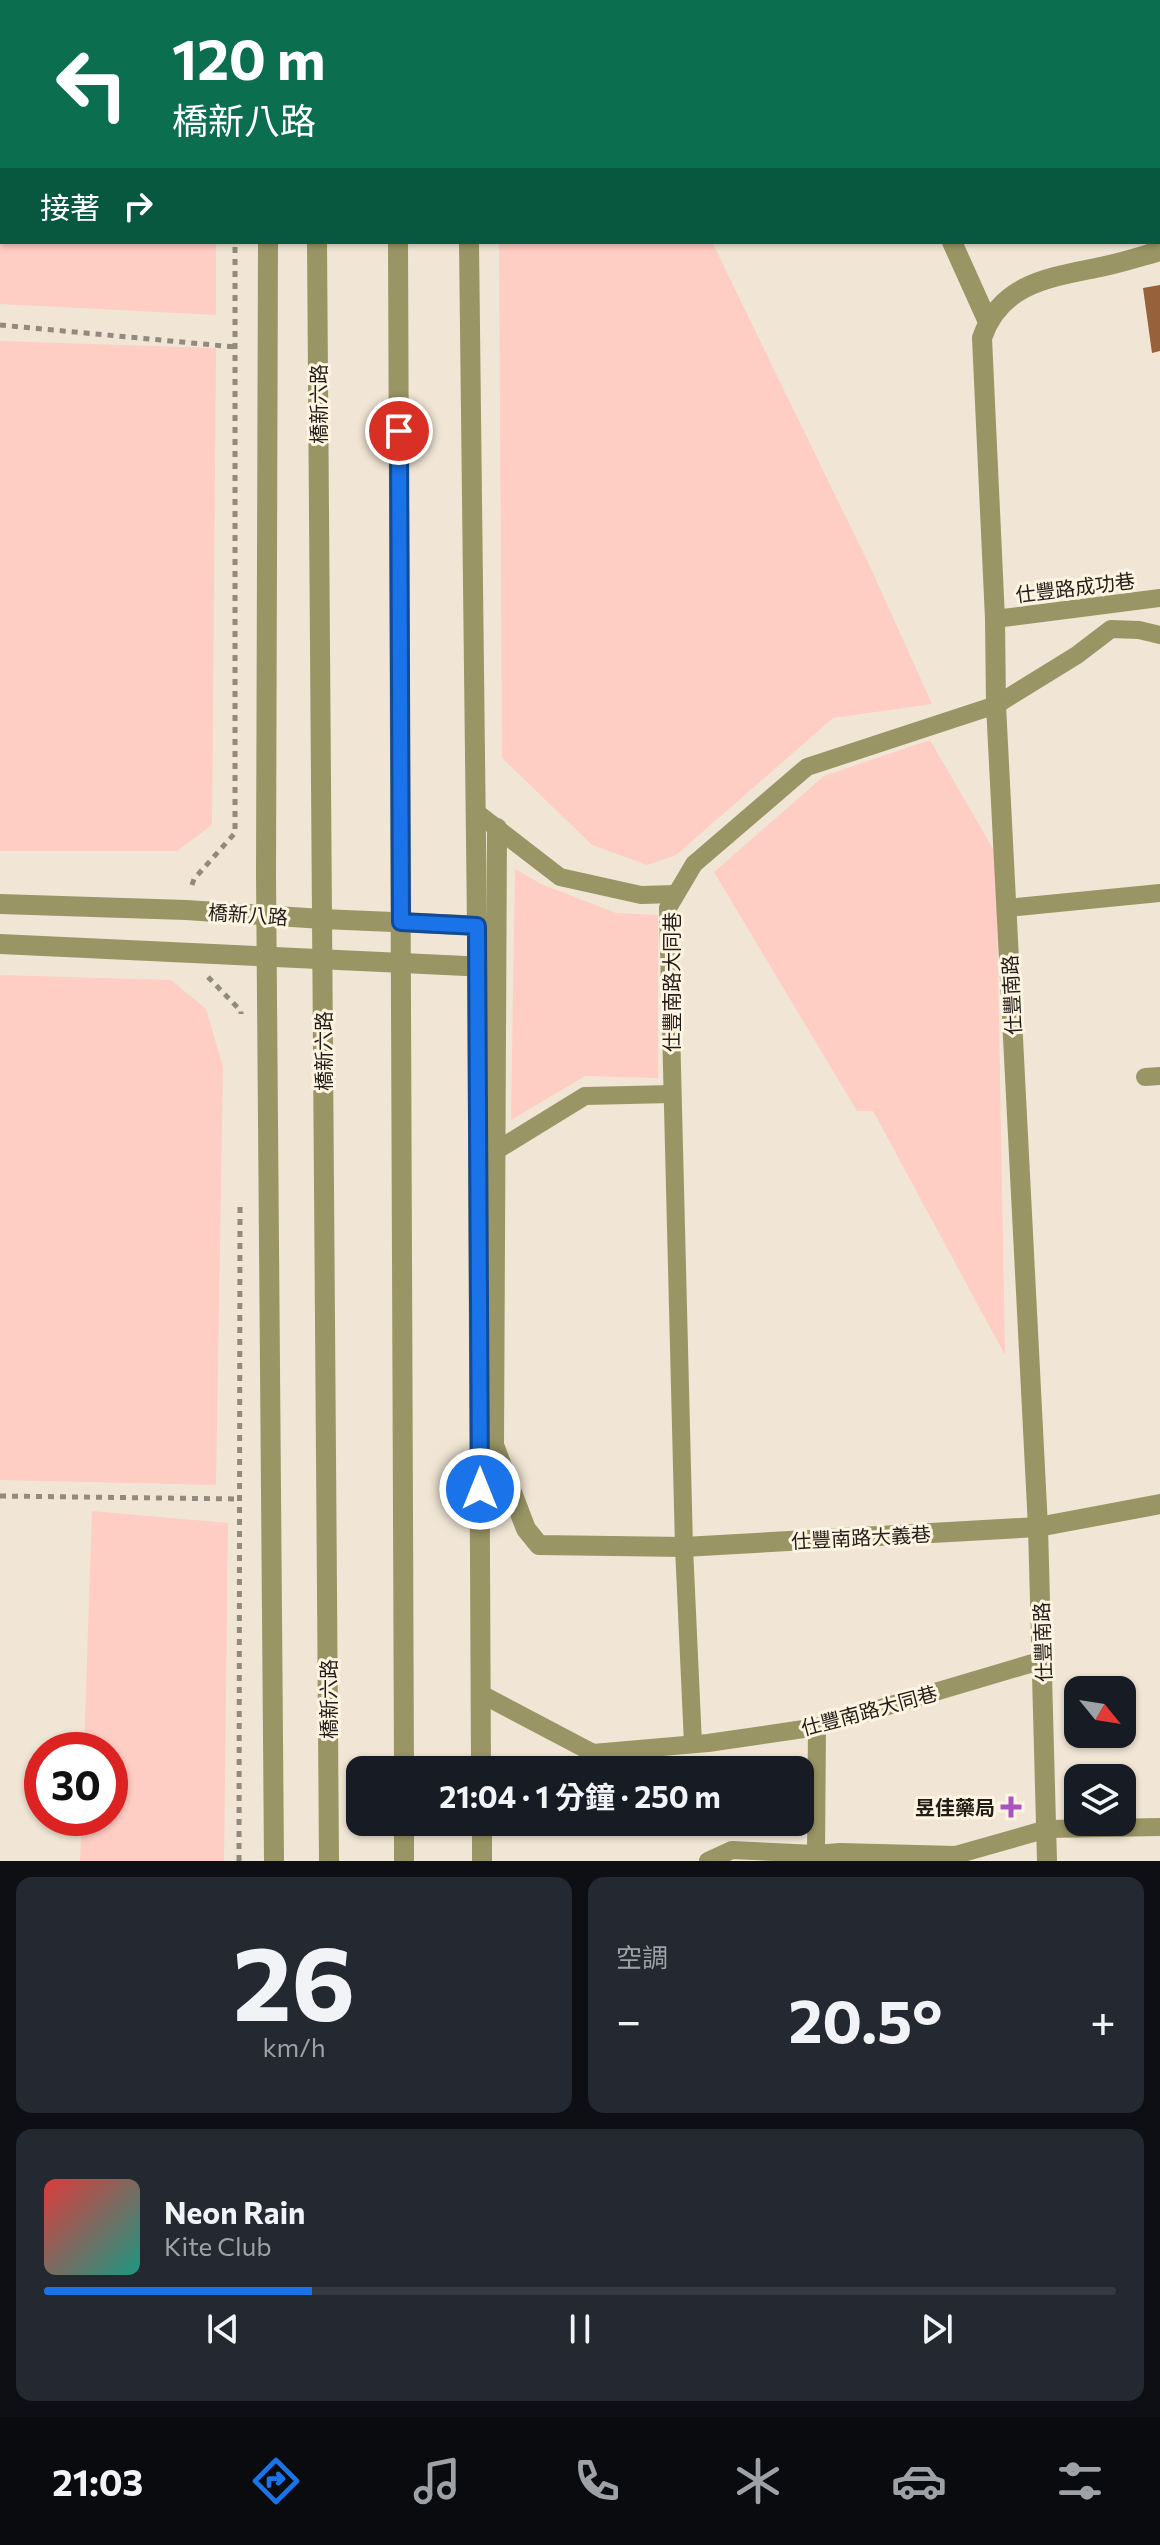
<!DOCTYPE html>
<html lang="zh-TW">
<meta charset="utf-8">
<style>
:root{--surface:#171b24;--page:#242831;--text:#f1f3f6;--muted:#9ea1a6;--line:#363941;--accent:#1a73e8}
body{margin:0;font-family:Commissioner,"Noto Sans TC",sans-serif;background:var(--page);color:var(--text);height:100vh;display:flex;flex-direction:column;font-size:30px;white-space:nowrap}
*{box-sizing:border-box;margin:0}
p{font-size:26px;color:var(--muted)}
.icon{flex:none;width:44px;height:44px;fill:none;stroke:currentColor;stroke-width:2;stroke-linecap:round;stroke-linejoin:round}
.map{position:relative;height:1861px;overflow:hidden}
.panel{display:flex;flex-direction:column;gap:16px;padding:16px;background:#0d0f14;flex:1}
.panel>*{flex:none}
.banner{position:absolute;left:0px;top:0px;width:1160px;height:244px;box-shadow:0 2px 6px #0004;background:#0b6e4f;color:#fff;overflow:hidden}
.needle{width:52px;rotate:120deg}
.fabs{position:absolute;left:1064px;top:1676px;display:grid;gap:16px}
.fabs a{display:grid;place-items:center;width:72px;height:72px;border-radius:16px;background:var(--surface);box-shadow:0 2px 6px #0004;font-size:40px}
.speed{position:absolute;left:24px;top:1732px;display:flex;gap:16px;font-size:40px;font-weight:700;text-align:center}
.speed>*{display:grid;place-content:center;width:104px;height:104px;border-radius:50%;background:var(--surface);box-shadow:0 2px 6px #0004;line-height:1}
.speed .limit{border:12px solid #d22;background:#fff;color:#111}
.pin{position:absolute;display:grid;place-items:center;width:68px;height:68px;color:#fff;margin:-34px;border:4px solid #fff;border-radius:50%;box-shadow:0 2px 8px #0007}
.me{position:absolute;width:88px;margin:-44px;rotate:0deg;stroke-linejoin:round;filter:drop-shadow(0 0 6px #0008)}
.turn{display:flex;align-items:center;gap:28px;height:168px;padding:0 40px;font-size:36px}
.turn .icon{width:104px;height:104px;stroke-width:2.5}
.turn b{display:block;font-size:56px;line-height:68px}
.then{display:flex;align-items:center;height:76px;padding:0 40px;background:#0003;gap:16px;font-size:30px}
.big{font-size:60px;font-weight:700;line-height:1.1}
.panel .tile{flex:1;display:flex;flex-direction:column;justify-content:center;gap:12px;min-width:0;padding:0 28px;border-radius:16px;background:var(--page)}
.panel .dial{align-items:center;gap:0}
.dial b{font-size:104px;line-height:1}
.song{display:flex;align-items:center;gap:24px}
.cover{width:96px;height:96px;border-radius:12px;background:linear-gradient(135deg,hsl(0 70% 55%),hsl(170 70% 35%))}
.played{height:8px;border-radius:4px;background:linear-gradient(90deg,var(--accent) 25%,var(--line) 25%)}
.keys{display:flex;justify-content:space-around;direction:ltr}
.heat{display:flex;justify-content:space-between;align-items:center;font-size:44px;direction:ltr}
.panel .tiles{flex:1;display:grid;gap:16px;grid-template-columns:1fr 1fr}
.tile:last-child{grid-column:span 2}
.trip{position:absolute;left:346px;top:1756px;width:468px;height:80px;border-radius:16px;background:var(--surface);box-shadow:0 2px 6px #0004;font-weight:700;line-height:80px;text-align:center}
.menu{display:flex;height:128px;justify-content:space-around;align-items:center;background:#090b0e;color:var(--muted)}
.menu .icon{width:56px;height:56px}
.menu .selected{color:var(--accent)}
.menu b{font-size:36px;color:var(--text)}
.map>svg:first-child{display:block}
.green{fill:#fecdc3}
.building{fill:#96613b}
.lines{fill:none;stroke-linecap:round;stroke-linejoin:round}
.path{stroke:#928a7e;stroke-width:5;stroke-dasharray:6 6;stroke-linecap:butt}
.lane{stroke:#9a9565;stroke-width:18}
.street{stroke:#9a9565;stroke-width:20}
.route-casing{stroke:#114b97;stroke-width:20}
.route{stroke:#1a73e8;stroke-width:14}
.poi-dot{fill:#aa54c2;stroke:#fff4e2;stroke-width:3}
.labels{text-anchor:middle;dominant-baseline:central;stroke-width:6;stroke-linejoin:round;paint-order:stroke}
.street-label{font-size:20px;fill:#211d17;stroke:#fff4e2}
.poi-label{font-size:20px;font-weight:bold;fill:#211d17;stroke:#fff4e2;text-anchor:end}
</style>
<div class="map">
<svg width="1160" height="1861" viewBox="0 0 1160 1861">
<rect width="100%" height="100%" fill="#f1e6d5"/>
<!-- green -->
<g class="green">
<path d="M0,0H217L2,2V242H216V315L0,304Z"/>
<path d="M498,0H767L769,2H498Z"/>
<path d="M824,0H996L826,2Z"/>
<path d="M499,242H712L873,573L932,704L833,718L676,855L647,865L592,845L502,758Z"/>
<path d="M0,341L216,348L212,825L177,851H0Z"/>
<path d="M930,740L996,854L1005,1355L873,1111H857L714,872L824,776Z"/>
<path d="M515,869L541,884L616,913L658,915V1078L585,1076L511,1120Z"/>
<path d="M0,975L171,980L206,1009L223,1067L216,1485L0,1480Z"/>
<path d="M92,1511L228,1523L224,1861H80L82,1818H110V1750H84Z"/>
</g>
<!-- building -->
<path class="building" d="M1160,285V351L1152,353L1143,288Z"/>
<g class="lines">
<!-- path -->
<g class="path">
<path d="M234,0V2"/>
<path d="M0,325L235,347"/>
<path d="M192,885L194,879L235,833V242"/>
<path d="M208,977L241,1011V1014"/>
<path d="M0,1496L240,1499"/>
<path d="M239,1861L240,1204"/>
</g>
<!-- lane -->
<g class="lane">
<path d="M1135,0V2"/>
<path d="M1158,195L1160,212"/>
<path d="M995,619L1160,598"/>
<path d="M476,812L560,877L641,895L675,894"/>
<path d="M1007,908L1160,893"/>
<path d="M1145,1077L1160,1076"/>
<path d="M494,1152L585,1096L672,1094"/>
<path d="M481,1694L593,1753L708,1743L817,1727L1043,1660"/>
<path d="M693,1744L684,1547L668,908L694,864L807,767L996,705L1077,655L1111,629L1139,630L1160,635"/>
<path d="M816,1854L817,1727"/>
<path d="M708,1861L732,1850L816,1854L840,1852L956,1855L1047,1829L1160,1827"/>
</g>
<!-- street -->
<g class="street">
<path d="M315,0V2"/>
<path d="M397,0V2"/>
<path d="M466,0V2"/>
<path d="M802,0L803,2"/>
<path d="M268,2V0"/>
<path d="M268,242L266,875L274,1861"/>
<path d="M317,242L329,1861"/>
<path d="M398,242L404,1770"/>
<path d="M469,242L477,926L481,1770"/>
<path d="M952,242L988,322"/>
<path d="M497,828L494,1445L526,1529L539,1545L684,1547L1038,1527L1160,1504"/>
<path d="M0,904L186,910L322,919L487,926"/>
<path d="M0,944L487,967"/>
<path d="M404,1822V1861"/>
<path d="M482,1822V1861"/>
<path d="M1047,1861L1038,1527L996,705L995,619L982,338C1001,281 1054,277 1105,266C1124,262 1142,256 1160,251"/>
</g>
</g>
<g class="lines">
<!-- route casing -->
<g class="route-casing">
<path id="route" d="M399,431L401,922L477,926L480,1489"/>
</g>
<!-- route -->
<use href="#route" class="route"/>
</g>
<!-- markers -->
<path class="poi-dot" d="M1007 1795h8v8h8v8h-8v8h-8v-8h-8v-8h8z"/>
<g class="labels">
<!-- street labels -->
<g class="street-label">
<text transform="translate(318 404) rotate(-90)">橋新六路</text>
<text transform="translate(1075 587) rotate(-7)">仕豐路成功巷</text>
<text transform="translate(248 914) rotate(4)">橋新八路</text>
<text transform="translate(671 982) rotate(-90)">仕豐南路大同巷</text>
<text transform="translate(1011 995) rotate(-93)">仕豐南路</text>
<text transform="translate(323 1051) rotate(-90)">橋新六路</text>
<text transform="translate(861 1537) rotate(-3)">仕豐南路大義巷</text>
<text transform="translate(1042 1642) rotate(-92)">仕豐南路</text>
<text transform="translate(328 1699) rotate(-90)">橋新六路</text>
<text transform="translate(869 1710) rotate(-15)">仕豐南路大同巷</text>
</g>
<!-- poi labels -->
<g class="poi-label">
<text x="995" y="1807">昱佳藥局</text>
</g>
</g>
</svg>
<div class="fabs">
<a><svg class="needle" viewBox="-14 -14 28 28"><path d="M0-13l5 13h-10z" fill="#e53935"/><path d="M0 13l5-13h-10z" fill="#9ea1a6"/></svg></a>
<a><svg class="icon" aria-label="layers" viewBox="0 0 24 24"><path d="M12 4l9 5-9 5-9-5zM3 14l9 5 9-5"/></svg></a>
</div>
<div class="speed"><div class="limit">30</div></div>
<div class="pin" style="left:399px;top:431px;background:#d93025"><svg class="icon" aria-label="arrive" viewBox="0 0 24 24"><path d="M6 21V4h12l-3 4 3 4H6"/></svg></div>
<svg class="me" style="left:480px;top:1489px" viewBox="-20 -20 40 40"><circle r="17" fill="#1a73e8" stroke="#fff" stroke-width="3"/><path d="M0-11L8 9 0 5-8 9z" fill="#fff"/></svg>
<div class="trip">21:04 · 1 分鐘 · 250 m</div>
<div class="banner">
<div class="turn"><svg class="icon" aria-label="left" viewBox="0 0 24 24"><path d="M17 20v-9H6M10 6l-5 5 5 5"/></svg><div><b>120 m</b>橋新八路</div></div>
<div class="then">接著<svg class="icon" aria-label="right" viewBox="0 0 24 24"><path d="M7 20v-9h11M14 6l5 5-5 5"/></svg></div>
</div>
</div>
<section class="panel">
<div class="tiles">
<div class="tile dial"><b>26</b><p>km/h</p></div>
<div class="tile"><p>空調</p>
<div class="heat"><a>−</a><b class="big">20.5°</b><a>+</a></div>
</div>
<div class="tile">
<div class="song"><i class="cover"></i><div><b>Neon Rain</b><p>Kite Club</p></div></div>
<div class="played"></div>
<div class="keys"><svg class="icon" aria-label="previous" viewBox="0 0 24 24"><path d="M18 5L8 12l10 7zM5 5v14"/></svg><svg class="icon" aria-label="pause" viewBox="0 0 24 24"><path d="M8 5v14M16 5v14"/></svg><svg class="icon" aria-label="next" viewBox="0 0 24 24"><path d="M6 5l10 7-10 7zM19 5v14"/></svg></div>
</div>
</div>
</section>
<nav class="menu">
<b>21:03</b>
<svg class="icon selected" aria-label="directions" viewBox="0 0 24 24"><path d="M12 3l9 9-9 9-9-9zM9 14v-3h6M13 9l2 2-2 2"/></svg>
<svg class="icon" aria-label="music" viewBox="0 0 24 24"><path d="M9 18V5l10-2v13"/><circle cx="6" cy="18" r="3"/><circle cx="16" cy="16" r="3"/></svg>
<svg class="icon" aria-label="phone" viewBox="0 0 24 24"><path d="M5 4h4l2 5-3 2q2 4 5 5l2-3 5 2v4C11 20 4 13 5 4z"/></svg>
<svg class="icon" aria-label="climate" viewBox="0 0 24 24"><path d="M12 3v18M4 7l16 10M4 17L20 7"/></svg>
<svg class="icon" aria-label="car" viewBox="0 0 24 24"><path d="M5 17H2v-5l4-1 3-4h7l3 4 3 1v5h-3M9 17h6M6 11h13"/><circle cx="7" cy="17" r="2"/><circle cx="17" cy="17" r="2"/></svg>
<svg class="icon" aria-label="filters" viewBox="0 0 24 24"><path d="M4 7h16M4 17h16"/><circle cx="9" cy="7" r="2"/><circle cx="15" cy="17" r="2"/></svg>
</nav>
